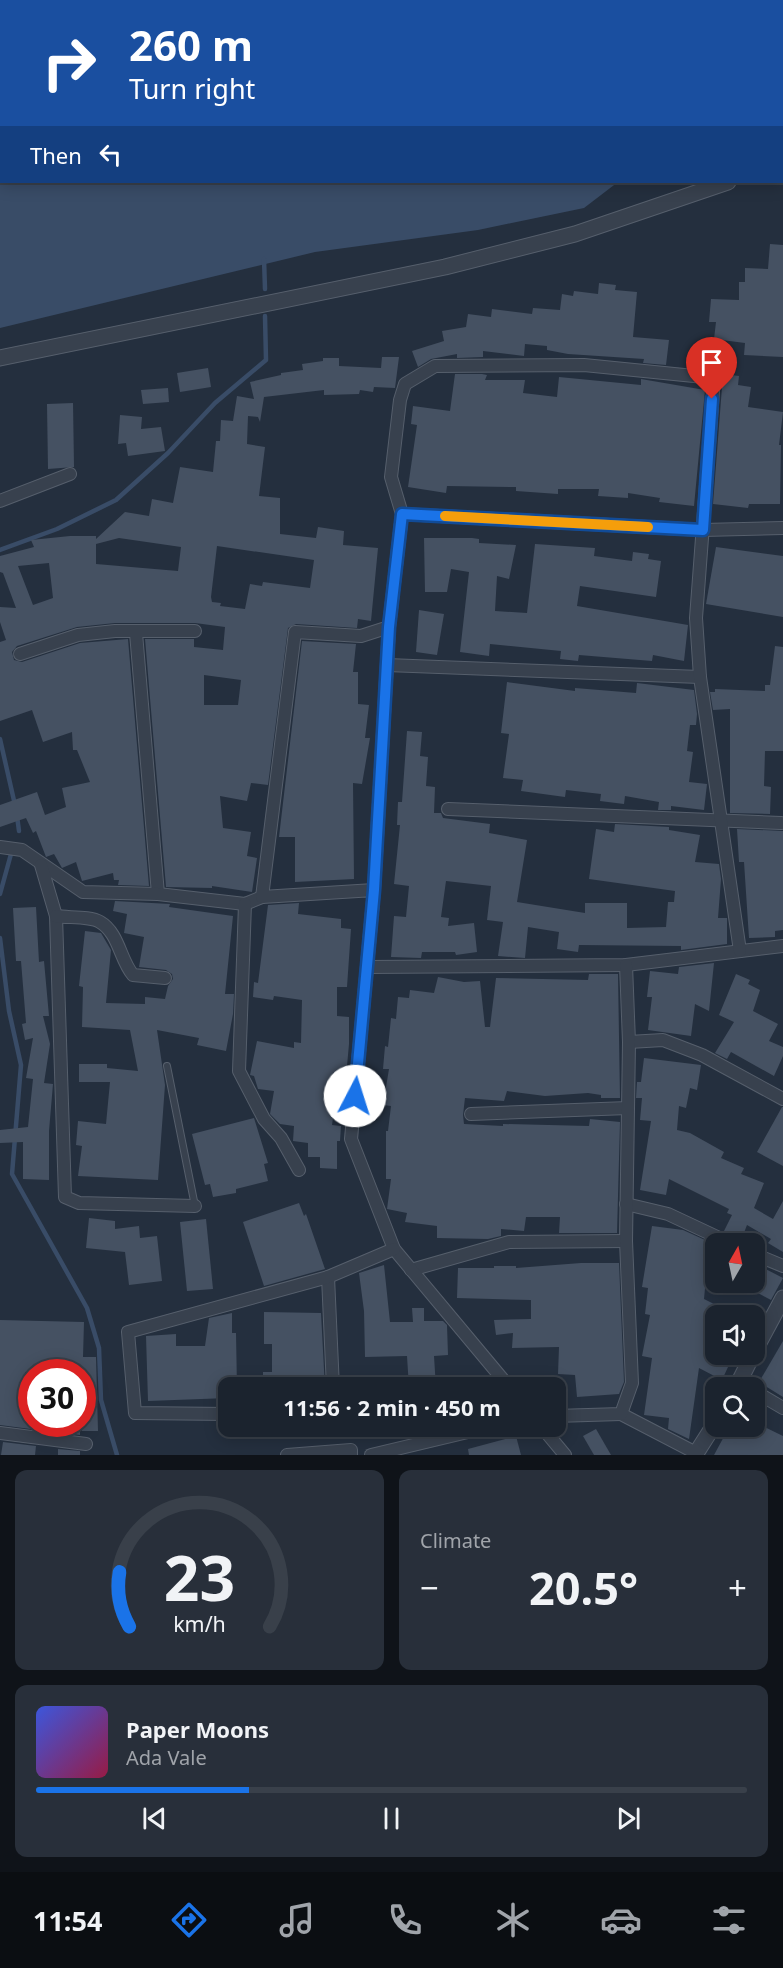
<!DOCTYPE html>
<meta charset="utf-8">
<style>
:root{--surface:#1b232e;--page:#282f3a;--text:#f1f3f6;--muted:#a0a4aa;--line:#39404a;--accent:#1a73e8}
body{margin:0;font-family:"Noto Sans",sans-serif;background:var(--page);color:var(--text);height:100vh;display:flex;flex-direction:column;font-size:22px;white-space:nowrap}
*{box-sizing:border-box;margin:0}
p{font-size:20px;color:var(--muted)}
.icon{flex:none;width:33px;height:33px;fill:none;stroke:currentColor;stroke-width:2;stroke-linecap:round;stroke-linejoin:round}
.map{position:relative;height:1455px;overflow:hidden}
.side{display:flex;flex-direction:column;gap:15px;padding:15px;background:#0f1319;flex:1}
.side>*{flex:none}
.top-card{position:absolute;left:0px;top:0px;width:783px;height:183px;box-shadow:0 3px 15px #0003,0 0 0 2px var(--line);background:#1a4fa0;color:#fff;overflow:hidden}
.needle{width:39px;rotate:9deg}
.buttons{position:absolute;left:705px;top:1233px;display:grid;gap:12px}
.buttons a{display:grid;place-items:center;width:60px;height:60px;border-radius:12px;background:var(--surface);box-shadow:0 3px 15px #0003,0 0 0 2px var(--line);font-size:30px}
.speed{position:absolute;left:18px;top:1359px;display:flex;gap:12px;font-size:30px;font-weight:700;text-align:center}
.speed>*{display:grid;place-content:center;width:78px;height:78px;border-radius:50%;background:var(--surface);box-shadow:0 3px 15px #0003,0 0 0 2px var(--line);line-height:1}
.speed .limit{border:9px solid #d22;background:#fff;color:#111}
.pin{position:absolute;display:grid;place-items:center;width:51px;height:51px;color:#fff;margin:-62px -26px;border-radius:50% 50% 50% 0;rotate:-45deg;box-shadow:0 0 6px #0007}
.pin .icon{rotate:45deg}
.me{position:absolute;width:66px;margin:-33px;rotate:5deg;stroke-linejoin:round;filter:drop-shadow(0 0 4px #0008)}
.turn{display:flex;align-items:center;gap:21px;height:126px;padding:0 30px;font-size:27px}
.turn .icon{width:78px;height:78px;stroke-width:2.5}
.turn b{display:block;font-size:42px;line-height:51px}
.then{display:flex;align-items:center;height:57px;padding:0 30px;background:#0003;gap:12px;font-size:22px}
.big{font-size:45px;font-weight:700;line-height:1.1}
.side .card{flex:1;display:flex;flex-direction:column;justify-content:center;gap:9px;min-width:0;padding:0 21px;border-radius:12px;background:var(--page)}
.side .dial{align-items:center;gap:0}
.dial svg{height:156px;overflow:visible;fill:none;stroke:var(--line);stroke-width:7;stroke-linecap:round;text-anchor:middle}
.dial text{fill:var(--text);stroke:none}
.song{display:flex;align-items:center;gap:18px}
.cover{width:72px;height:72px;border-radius:9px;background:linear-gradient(135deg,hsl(230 70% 55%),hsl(340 70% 35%))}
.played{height:6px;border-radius:3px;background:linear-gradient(90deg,var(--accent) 30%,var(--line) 30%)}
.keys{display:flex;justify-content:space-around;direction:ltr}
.heat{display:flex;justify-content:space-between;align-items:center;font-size:33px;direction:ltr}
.side .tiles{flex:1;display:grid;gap:15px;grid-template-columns:1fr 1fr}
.card:last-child{grid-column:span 2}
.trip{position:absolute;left:218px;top:1377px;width:348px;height:60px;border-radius:12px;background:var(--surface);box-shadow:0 3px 15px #0003,0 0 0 2px var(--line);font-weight:700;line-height:60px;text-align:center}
.dock{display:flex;height:96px;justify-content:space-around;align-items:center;background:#0b0e12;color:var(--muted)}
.dock .icon{width:42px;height:42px}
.dock .selected{color:var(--accent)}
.dock b{font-size:27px;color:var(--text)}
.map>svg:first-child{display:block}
.water{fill:#394c67}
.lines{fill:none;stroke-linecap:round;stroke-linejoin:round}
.stream{stroke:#394c67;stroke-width:4.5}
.building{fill:#455162;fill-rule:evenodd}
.service-casing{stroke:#565f6c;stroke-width:8}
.minor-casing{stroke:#565f6c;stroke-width:14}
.tertiary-casing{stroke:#565f6c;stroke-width:17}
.service{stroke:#38414e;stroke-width:6}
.minor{stroke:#38414e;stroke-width:12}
.tertiary{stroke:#38414e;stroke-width:15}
.route-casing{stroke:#114b97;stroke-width:15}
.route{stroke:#1a73e8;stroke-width:10}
.slow{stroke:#f59e0b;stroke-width:10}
</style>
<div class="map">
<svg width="783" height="1455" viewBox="0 0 783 1455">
<rect width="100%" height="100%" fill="#242f3e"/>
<!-- water -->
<path class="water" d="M0,0H624L2,2V182H618L584,208L478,230L315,252L0,328Z"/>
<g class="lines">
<!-- stream -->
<g class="stream">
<path d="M264,259L265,289"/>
<path d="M0,550L57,529L116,500L168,453L215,403L266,360L265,316"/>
<path d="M0,739L15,805"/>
<path d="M17,816L19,831"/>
<path d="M0,894L11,854"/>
<path d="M0,938L9,1011L21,1065L12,1174L87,1308L99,1348L101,1400L117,1455"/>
</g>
</g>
<!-- building -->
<g class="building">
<path d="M770,244L783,245V357L744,355L745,343L714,339L716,322H709L711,299L739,300V282H745V268L768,269Z"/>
<path d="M599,283L616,285L615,290L637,292L633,337L669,340L666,365L643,363L644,359L568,354L547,350V346L525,344L524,356L483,351V357L457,358V354L431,359L418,367L412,351L444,341L442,331L466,327L468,314L491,317L492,309L532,314L533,308L560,310L562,294L573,296L574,291L598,294Z"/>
<path d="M382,357H399L395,388L374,387L373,392L360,390L359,394L324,395V390L264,397L260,422L258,417L248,416L247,444L265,447L259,496L280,498V534L316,538L318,527L344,531L343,545L378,548L371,621L358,619L357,628L296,624L288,628L268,785L251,783L247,801L220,796L223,828L251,832L247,856L257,858L252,892L212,886V888L166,887L145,639H194V647L223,650L225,627L195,623H115L77,627L17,646L12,652L14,660L22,662L80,643L128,639L149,886L118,885L119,880H114L113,873L82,881L76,862L62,868L54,854L46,857L36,831L33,833L26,818L0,827V805L37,792L45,815L66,807L62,788L90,782L77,750H73L72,732L43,742L32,710L0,721V642L6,640L0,622V607L16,608L3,573L0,572V556L34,547L31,540L70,536H96V539L125,512L149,516L152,499L173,503L180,467L213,472L216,441H220L221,420L233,421L237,396L254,399L250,382L281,375V373L303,370L302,364L323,361V358H339V366L381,368ZM119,538L181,547L178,571L96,564V544ZM217,546L314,560L310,588L263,582L262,586L250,584L245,609L220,606L221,603L212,602L211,597ZM49,563L53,598L33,605L18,566ZM204,675L241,680L238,705H204Z"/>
<path d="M208,368L211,387L180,392L177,373Z"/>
<path d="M455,374H482L487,375L485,380H525L523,393L557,397L559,377L641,385V379L705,390L694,506L659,502L660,498L628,493V498L598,496L599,489H558V494L516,491V487L447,486L446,493L408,487L417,425L411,424L413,406L450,411Z"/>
<path d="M723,374L739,376L738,385L751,387L748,407L783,412L779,445H781L780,504H749L748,508L713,504Z"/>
<path d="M168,388L169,402L143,404L141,390Z"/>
<path d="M73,403L74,467L48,469L47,404Z"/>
<path d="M120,415L142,417L141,429L161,427L165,451L128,456L126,443L118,444Z"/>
<path d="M424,538H472L479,539V543L516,545L509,579L497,576L495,611L527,613L535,544L595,548L594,556L632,561L633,552L649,554L648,559L661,561L656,597L580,586L577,606L688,625L684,661L653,655L652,661L579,655L578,661L560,659L561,651L490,644L489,656L460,652L469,572L451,569L447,592H425Z"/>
<path d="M716,547L783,556V617L706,604Z"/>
<path d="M419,610L444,614L437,655L416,652Z"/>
<path d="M302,641L356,644L353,672H358V704L369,705L365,738H370L362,784L353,783L354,879L295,882V837H279Z"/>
<path d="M775,646L783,647V751H765L764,786L771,787L770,814L730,813V709L713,710L710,692H715V689L765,691V685H770Z"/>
<path d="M507,682L575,691V688L636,693L637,683L694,690L697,714L696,725H690L687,751L693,752L689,782L707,784L704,810L671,806V810H658L659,802L625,796L624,804L600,801L601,794L566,790L565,797L521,791L523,780L503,778L509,734L501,733Z"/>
<path d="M407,731L422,732L420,756L428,757L426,786L435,787L434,813H441L443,818L490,824L489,833L527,840L517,902L585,913V903H627V928L666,927L668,902H674L675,891L589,879L596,829L614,832L615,824L669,827V830L700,835L695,862L719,864L721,879L718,918H727V944L681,950V946L579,945L578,952L557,949L559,932L528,927L525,958L498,956L503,922L487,920L491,886L446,881L441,917L449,918L448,926L474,923L477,952L456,955L455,952H422L421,958L391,957L394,916L406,917L409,886L394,884L400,825H397L398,802H402Z"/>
<path d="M737,829L783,831V930L775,931V937L749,938L744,862H739Z"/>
<path d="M115,901L170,904L169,907L233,916L225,994H234L233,1014L226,1051L197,1045L199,1038L157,1030L165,1085L158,1180L78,1176L82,1146L76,1145L78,1121L106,1124L110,1082H79V1064H107V1068L138,1071L130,1030L82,1027L83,987L79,986L85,931L101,933L111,950L106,1003L145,1004V997L165,999L168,986L173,979L172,974L166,970L139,967L144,937L124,933L127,914L113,911Z"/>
<path d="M299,903L298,914L341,919V928L351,929L347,987H337V1016L349,1017V1044L344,1099L336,1097L332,1125L341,1126L340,1141H337V1169L320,1168V1157H308V1143L293,1141L294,1126L280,1124L270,1114L274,1091L258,1089L254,1076L250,1075L257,1041L294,1048V1042L301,1043L302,1000L274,996L273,1000L253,997L254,982L258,983L268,905Z"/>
<path d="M36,907L39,962L44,961L49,1016H43L50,1044L44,1083L53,1084L49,1131V1180L23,1179V1142L0,1143V1130L28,1127L33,1079L26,1078L33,1038L25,1040L22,1024L26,1023L21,961H16L13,908Z"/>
<path d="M714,963L709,1011L695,1004L691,1036L648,1030L652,997H647L650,971L678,974L679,967Z"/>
<path d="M589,974H618L620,1098H601V1095L588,1093L545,1096L507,1091L504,1101L465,1098L463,1115L464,1124L503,1126V1124L589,1126L590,1119L620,1122L617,1233H559L560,1217H526L524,1231L501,1229V1236L488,1239L437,1238V1226L405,1222L407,1213L387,1209L391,1179H386V1131H388L391,1106L383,1105L389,1069H383L385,1046L388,1047L391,1018L396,1019L398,997L409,998L410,990L434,993L438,977L464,982L480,981L485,1027H490L496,978L588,980Z"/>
<path d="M736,974L750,980L748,984L760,990L753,1011L778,1024L769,1041L783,1047V1056L774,1076L731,1052L727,1059L715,1053L734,1022L719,1015Z"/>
<path d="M644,1058L701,1065L697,1090L690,1088L686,1108L679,1106L677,1130L690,1133L724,1152L721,1158L744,1168L741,1174L764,1183L754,1208L773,1219L783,1201V1252L768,1243L771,1239L747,1225L740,1243L736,1237L724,1231L732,1215L727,1213L729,1209L669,1179L666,1195L640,1190L651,1121L640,1120L642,1098H636L637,1082H641Z"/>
<path d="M782,1107H783V1166L757,1152Z"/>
<path d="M254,1118L268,1163L264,1164L268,1181L236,1189V1193L213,1197L210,1184L205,1185L192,1134Z"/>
<path d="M299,1203L304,1216L306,1214L325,1269L264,1286L243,1222Z"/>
<path d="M89,1218L115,1221V1229L139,1226L140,1238L157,1236L162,1281L129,1285L125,1252L86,1248Z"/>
<path d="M206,1219L213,1289L187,1291L180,1222Z"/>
<path d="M652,1226L683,1230L716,1245V1271L707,1267L704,1299L738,1316H716V1354H734L722,1380L699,1368L689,1439L668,1429L669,1418L644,1415L652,1358L642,1356L650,1315L645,1314L648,1288L642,1287Z"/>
<path d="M581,1263H619L624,1382L619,1394L577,1397L575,1375L558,1374L559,1347L512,1348L513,1333L496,1335L494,1320L531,1319V1300L457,1298L458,1268H494V1266H516V1268Z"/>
<path d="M754,1263L783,1278L771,1300L754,1291Z"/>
<path d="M384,1265L390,1322H413L412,1308H424V1321H443L447,1325L448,1355L434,1356L436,1388H409L407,1356L365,1357L364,1311L359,1273Z"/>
<path d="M264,1312L321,1313L325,1388H263V1372H272V1344H264Z"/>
<path d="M232,1313V1333H236L237,1388H228V1398L148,1401L146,1336L176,1334V1346H205L209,1318Z"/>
<path d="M0,1320L84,1322L83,1357H96L98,1431H82V1372H25L26,1424H39L38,1430L0,1425Z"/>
<path d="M783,1341V1397L759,1382Z"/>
<path d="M754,1422L783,1436V1455H714L727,1431L731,1433L734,1426H754Z"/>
<path d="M58,1424H80V1435L58,1432Z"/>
<path d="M596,1429L611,1455H594L583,1436Z"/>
<path d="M516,1436L521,1455H469L468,1449Z"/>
<path d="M3,1442L36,1446L35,1455H1Z"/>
<path d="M58,1449L80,1451V1455H58Z"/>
</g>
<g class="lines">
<!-- service casing -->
<g class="service-casing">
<path id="service" d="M167,1066L195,1206"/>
</g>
<!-- minor casing -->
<g class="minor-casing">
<g id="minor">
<path d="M0,501L70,474"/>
<path d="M402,514L703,530L783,528"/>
<path d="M136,633L158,894"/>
<path d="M20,654L78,635L115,631H195"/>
<path d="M387,665L700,677"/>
<path d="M448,809L781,823"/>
<path d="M0,847L22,850L83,892L158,894L245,904L262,897"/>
<path d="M41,865L56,916L65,1197L79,1203L195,1206"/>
<path d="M374,890L389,627"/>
<path d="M245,904L239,1071L264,1119L281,1138L299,1170"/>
<path d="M56,916C68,918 90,916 100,922C119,933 120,960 133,975L165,978"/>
<path d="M368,967L626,965L783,946"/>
<path d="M629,1042L663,1040L702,1055L783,1099"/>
<path d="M471,1114L628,1108"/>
<path d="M626,1204L668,1214L732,1244"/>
<path d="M754,1254L783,1266"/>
<path d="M411,1270L509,1242L626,1241"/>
<path d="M328,1277L333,1388"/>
<path d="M510,1388L394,1249L351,1139L374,890L262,897L295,632L361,636L389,627L402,514L391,477L400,400L405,384L435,366L584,365L714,378L696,618L700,677L740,951"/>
<path d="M754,1391L783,1408"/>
<path d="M228,1414L135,1413L128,1332L328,1277L394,1249"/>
<path d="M621,1414L696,1453"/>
<path d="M555,1416L621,1414L632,1383L626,1241L629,1042L626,965"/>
<path d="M541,1426L565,1455"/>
<path d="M0,1433L86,1444"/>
<path d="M287,1455L351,1450V1455"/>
<path d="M371,1455L493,1426"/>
</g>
</g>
<!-- tertiary casing -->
<g class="tertiary-casing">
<g id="tertiary">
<path d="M782,164H783"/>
<path d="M0,358L445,267L575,234L728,182"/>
<path d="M754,1352L783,1298"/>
<path d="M736,1388L753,1354"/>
<path d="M695,1455L716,1422"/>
</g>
</g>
<!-- service -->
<use href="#service" class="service"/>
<!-- minor -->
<use href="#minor" class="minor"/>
<!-- tertiary -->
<use href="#tertiary" class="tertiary"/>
</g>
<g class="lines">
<!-- route casing -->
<g class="route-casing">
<path id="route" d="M355,1096L374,890L389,627L402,514L703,530L712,399"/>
</g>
<!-- route -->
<use href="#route" class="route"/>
<!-- slow -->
<path class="slow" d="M445,516L648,527"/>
</g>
</svg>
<div class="buttons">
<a><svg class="needle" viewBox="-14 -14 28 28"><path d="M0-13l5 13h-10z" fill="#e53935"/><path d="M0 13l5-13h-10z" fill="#a0a4aa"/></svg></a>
<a><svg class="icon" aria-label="sound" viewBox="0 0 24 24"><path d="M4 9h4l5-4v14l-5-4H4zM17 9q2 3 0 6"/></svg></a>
<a><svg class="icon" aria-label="search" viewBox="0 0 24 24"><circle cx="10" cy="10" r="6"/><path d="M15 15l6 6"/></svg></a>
</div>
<div class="speed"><div class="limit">30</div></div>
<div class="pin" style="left:712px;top:399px;background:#d93025"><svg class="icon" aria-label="arrive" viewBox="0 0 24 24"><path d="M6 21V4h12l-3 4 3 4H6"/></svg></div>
<svg class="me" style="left:355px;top:1096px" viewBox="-20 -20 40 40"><circle r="19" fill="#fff"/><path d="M0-13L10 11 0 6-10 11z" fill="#1a73e8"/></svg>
<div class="trip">11:56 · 2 min · 450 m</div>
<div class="top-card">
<div class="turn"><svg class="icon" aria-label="right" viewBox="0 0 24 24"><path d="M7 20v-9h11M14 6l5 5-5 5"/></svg><div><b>260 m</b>Turn right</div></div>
<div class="then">Then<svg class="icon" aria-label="left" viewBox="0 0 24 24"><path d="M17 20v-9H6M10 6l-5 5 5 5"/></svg></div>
</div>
</div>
<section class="side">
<div class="tiles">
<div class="card dial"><svg viewBox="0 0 100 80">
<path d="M14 69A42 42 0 1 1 86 69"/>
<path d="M14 69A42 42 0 0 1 9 41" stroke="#1a73e8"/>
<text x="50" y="56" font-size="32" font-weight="700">23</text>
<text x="50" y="72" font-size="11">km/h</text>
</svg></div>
<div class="card"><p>Climate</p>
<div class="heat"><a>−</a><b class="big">20.5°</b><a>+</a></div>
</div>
<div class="card">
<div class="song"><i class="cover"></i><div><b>Paper Moons</b><p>Ada Vale</p></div></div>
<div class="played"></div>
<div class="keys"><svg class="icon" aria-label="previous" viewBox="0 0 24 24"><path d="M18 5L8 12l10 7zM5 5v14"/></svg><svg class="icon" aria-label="pause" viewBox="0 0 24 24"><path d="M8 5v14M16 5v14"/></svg><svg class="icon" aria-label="next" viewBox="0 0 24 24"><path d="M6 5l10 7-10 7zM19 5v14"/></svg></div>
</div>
</div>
</section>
<nav class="dock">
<b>11:54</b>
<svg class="icon selected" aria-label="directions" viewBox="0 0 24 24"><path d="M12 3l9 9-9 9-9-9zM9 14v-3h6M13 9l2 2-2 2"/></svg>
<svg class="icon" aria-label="music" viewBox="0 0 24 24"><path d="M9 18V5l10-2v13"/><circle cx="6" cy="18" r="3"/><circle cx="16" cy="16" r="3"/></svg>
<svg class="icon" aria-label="phone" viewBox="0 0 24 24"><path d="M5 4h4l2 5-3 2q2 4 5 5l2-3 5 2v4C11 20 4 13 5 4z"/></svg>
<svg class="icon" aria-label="climate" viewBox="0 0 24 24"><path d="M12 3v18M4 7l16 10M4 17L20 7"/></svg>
<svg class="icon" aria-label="car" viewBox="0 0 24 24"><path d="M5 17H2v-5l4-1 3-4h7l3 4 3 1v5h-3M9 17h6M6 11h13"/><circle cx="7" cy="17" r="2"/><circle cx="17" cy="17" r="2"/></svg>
<svg class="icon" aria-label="filters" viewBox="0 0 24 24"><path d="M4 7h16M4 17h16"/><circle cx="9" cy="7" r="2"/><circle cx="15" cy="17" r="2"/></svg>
</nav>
